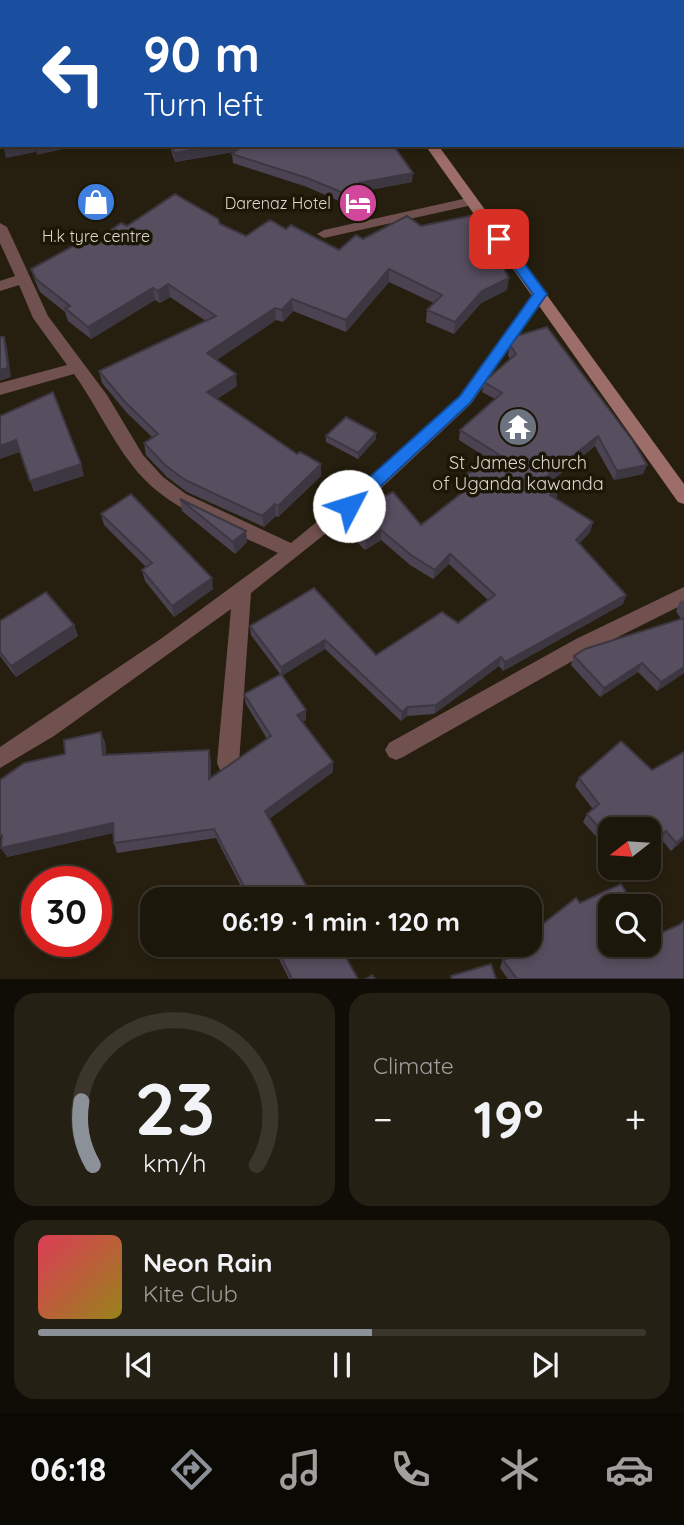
<!DOCTYPE html>
<meta charset="utf-8">
<style>
:root{--surface:#1c170b;--page:#252014;--text:#f1f3f6;--muted:#a09f9d;--line:#3a362c;--accent:#8c9099}
body{margin:0;font-family:Quicksand,sans-serif;background:var(--page);color:var(--text);height:100vh;display:flex;flex-direction:column;font-size:26px;white-space:nowrap}
*{box-sizing:border-box;margin:0}
p{font-size:23px;color:var(--muted)}
.icon{flex:none;width:38px;height:38px;fill:none;stroke:currentColor;stroke-width:2;stroke-linecap:round;stroke-linejoin:round}
.map{position:relative;height:979px;overflow:hidden}
.panel{display:flex;flex-direction:column;gap:14px;padding:14px;background:#0f0d06;flex:1}
.panel>*{flex:none}
.guide{position:absolute;left:0px;top:0px;width:684px;height:147px;box-shadow:0 4px 10px #0003,0 0 0 2px var(--line);background:#1a4fa0;color:#fff;overflow:hidden}
.needle{width:46px;rotate:253deg}
.buttons{position:absolute;left:598px;top:817px;display:grid;gap:14px}
.buttons a{display:grid;place-items:center;width:63px;height:63px;border-radius:14px;background:var(--surface);box-shadow:0 4px 10px #0003,0 0 0 2px var(--line);font-size:35px}
.speed{position:absolute;left:21px;top:866px;display:flex;gap:14px;font-size:35px;font-weight:700;text-align:center}
.speed>*{display:grid;place-content:center;width:91px;height:91px;border-radius:50%;background:var(--surface);box-shadow:0 4px 10px #0003,0 0 0 2px var(--line);line-height:1}
.speed .limit{border:10px solid #d22;background:#fff;color:#111}
.pin{position:absolute;display:grid;place-items:center;width:60px;height:60px;color:#fff;margin:-30px;border-radius:14px;box-shadow:0 4px 10px #0006}
.me{position:absolute;width:77px;margin:-38px;rotate:50deg;stroke-linejoin:round;filter:drop-shadow(0 0 5px #0008)}
.turn{display:flex;align-items:center;gap:24px;height:147px;padding:0 28px;font-size:32px}
.turn .icon{width:91px;height:91px;stroke-width:2.5}
.turn b{display:block;font-size:49px;line-height:60px}
.big{font-size:52px;font-weight:800;line-height:1.1}
.panel .card{flex:1;display:flex;flex-direction:column;justify-content:center;gap:10px;min-width:0;padding:0 24px;border-radius:21px;background:var(--page)}
.panel .dial{align-items:center;gap:0}
.dial svg{height:182px;overflow:visible;fill:none;stroke:var(--line);stroke-width:7;stroke-linecap:round;text-anchor:middle}
.dial text{fill:var(--text);stroke:none}
.song{display:flex;align-items:center;gap:21px}
.cover{width:84px;height:84px;border-radius:10px;background:linear-gradient(135deg,hsl(350 70% 55%),hsl(50 70% 35%))}
.played{height:7px;border-radius:4px;background:linear-gradient(90deg,var(--accent) 55%,var(--line) 55%)}
.keys{display:flex;justify-content:space-around;direction:ltr}
.heat{display:flex;justify-content:space-between;align-items:center;font-size:38px;direction:ltr}
.panel .tiles{flex:1;display:grid;gap:14px;grid-template-columns:1fr 1fr}
.card:last-child{grid-column:span 2}
.trip{position:absolute;left:140px;top:887px;width:402px;height:70px;border-radius:21px;background:var(--surface);box-shadow:0 4px 10px #0003,0 0 0 2px var(--line);font-weight:800;line-height:70px;text-align:center}
.tabs{display:flex;height:112px;justify-content:space-around;align-items:center;background:#0b0904;color:var(--muted)}
.tabs .icon{width:49px;height:49px}
.tabs .active{color:var(--accent)}
.tabs b{font-size:32px;color:var(--text)}
.map>svg:first-child{display:block}
.lines{fill:none;stroke-linecap:round;stroke-linejoin:round}
.lane{fill:#70514f;fill-rule:evenodd}
.street{fill:#70514f;fill-rule:evenodd}
.secondary{fill:#9d6d69;fill-rule:evenodd}
.primary{fill:#c0817d;fill-rule:evenodd}
.wall{fill:#4b4352}
.shaded-wall{fill:#3d3742}
.building{fill:#574e5f;stroke:#3d3742;stroke-width:2}
.route{fill:#1a73e8;stroke:#114b97;stroke-width:2}
.labels{text-anchor:middle;dominant-baseline:central;stroke-width:7;stroke-linejoin:round;paint-order:stroke}
.far-poi-label{font-size:16px;fill:#dbd6cc;stroke:#1c1606;text-anchor:end}
.poi-label{font-size:18px;fill:#dbd6cc;stroke:#1c1606}
</style>
<div class="map">
<svg width="684" height="979" viewBox="0 0 684 979">
<rect width="100%" height="100%" fill="#261f0f"/>
<g class="lines">
<!-- lane -->
<path class="lane" d="M472,197L477,198V204L324,238L317,234L324,230Z"/>
<!-- street -->
<g class="street">
<path d="M0,223L7,227L48,316L107,395L143,455L163,477L186,494L291,543L362,485L459,396L535,291L540,289L547,294L471,404L374,495L251,593L239,763L236,770L228,773L220,770L217,763L231,609L54,736L0,768V747L162,638L278,553C228,529 166,511 132,465C110,437 95,403 74,374L0,395V383L67,365L33,318L19,285L0,291V281L15,276L0,243Z"/>
<path d="M684,587V604L590,651L403,757L396,760L389,757L385,750L389,743L576,639Z"/>
</g>
<!-- secondary -->
<path class="secondary" d="M425,145H438L684,484V504L678,502Z"/>
<!-- primary -->
<g class="primary">
<path d="M120,0H146L119,2Z"/>
<rect x="0" y="12" width="2" height="6"/>
</g>
</g>
<!-- wall -->
<g class="wall">
<path d="M169,145H393L412,182L359,192L346,204L307,187L233,163L232,154L234,152L175,162Z"/>
<path d="M220,224L246,236L286,229L339,250L507,290L481,303L454,334L426,322L427,310L434,303L389,282L346,332L293,311L283,322L276,320L217,360L237,386L217,399L297,454L321,464V476L278,517L276,516L264,527L187,492L167,477L146,455L144,443L152,437L127,413L102,383L99,371L206,321L170,297L160,303L155,300L91,339L68,321L65,312L40,292L35,281L31,269L102,236L127,226Z"/>
<path d="M510,345L647,465L643,474L614,480L595,446L550,482L557,499L593,522L590,532L579,544L626,595L623,604L503,671L499,666L434,714L407,716L401,721L325,649L282,675L306,720L303,722L333,762V772L269,819L314,900H248L216,838L117,853L114,843L113,833L7,857L1,848L65,754L105,742L106,755L211,760V777L267,739L246,704L244,694L280,674L251,635L250,626L314,588L376,655L458,623L488,600L449,564L433,579L410,565L381,540L365,550L348,533V523L366,512V505L421,525L465,490L462,486L463,476L492,461L459,440L460,430L495,399L482,392L484,382L510,359L508,355Z"/>
<path d="M326,436L376,439L358,459L326,442Z"/>
<path d="M180,499L246,531L247,542L235,554L182,511Z"/>
<path d="M101,514L213,589L174,617L145,581L142,570L146,567L104,525Z"/>
<path d="M684,600V673L657,691L638,672L600,697L571,665L574,656L681,619L676,611L680,601Z"/>
<path d="M0,621L74,625L78,636L16,677L0,656Z"/>
<path d="M684,752V839L671,851L661,839L649,849V830H611V853L583,822L587,814L593,809L575,786L579,778L652,770Z"/>
<path d="M580,903L652,937L679,925L684,979H508L500,968L504,955Z"/>
<path d="M272,945H339L358,979H289Z"/>
</g>
<!-- shaded-wall -->
<g class="shaded-wall">
<path d="M3,145H35L36,152L6,158Z"/>
<path d="M35,145H81L37,155Z"/>
<path d="M219,145H250V149L175,162L174,153Z"/>
<path d="M413,173L412,182L359,192L346,204V194L359,183Z"/>
<path d="M389,269V282L346,332V320Z"/>
<path d="M509,278L507,290L481,303L454,334L455,322L482,291Z"/>
<path d="M168,284L170,297L160,303L158,291Z"/>
<path d="M153,288L155,300L91,339L88,327Z"/>
<path d="M292,299L293,311L283,322L282,310Z"/>
<path d="M275,308L276,320L209,365L207,353Z"/>
<path d="M4,337L7,347L11,377L0,381V370Z"/>
<path d="M236,374L237,386L209,404L207,392Z"/>
<path d="M376,433V439L358,459V453Z"/>
<path d="M598,436L595,446L544,487L546,477Z"/>
<path d="M16,440L20,452L0,459V446Z"/>
<path d="M81,464L84,476L34,492L30,481Z"/>
<path d="M321,464V476L278,517V506Z"/>
<path d="M647,465L643,474L614,480L617,471Z"/>
<path d="M559,490L556,499L550,495Z"/>
<path d="M275,504L276,516L264,527L262,516Z"/>
<path d="M593,522L590,532L573,550L576,540Z"/>
<path d="M381,530V540L365,550L366,540Z"/>
<path d="M246,531L247,542L235,554L233,542Z"/>
<path d="M450,554L449,564L433,579L435,570Z"/>
<path d="M212,578L213,589L174,617L172,606Z"/>
<path d="M626,595L623,604L503,671L505,662Z"/>
<path d="M74,625L78,636L16,677L11,666Z"/>
<path d="M325,640V649L282,676L281,667Z"/>
<path d="M501,657L499,666L434,714L436,705Z"/>
<path d="M642,663L638,672L600,697L604,688Z"/>
<path d="M684,667V673L657,691L661,682Z"/>
<path d="M408,707L407,716L401,721L402,712Z"/>
<path d="M306,710V720L298,725L297,715Z"/>
<path d="M101,732L105,742L107,765L103,755Z"/>
<path d="M209,750L211,760V788L209,779Z"/>
<path d="M333,762V772L266,821L265,811Z"/>
<path d="M113,823L117,832L7,857L1,848Z"/>
<path d="M666,831L661,839L649,849V845Z"/>
<path d="M684,836V839L671,851L676,843Z"/>
</g>
<!-- building -->
<g class="building">
<path d="M3,0H66L67,2H3Z"/>
<path d="M258,0H263L264,1L279,0H366L368,2H246Z"/>
<path d="M0,58H2V141L0,134Z"/>
<path d="M171,145H219L174,153Z"/>
<path d="M243,145H393L413,173L359,183L346,194L307,178L232,154Z"/>
<path d="M175,194L218,219L220,224L246,236L270,220L286,229L291,225L339,250L356,235L363,239L407,216L421,226L475,215L509,278L482,291L455,322L427,310L442,295L389,269L346,320L292,299L282,310L275,308L207,353L236,374L207,392L297,454L300,452L321,464L278,506L275,504L262,516L185,480L165,465L144,443L158,434L124,401L99,371L216,316L168,284L158,291L153,288L88,327L65,308L70,306L36,279L31,269L97,233L102,236L121,223L127,226Z"/>
<path d="M547,327L633,441L647,465L617,471L598,436L546,477L559,490L550,495L593,522L576,540L626,595L505,662L501,657L436,705L408,707L402,712L325,640L281,667L250,626L314,588L376,655L442,612L458,623L495,595L450,554L435,570L411,555L381,530L366,540L348,523L370,509L366,505L393,492L421,525L472,485L463,476L501,456L460,430L502,393L484,382L516,354L510,345L516,336Z"/>
<path d="M0,337H4L8,368L0,370Z"/>
<path d="M53,392L81,464L30,481L16,440L0,446V416Z"/>
<path d="M346,417L376,433L358,453L326,436Z"/>
<path d="M131,494L212,578L172,606L142,570L152,563L101,514Z"/>
<path d="M180,499L246,531L233,542Z"/>
<path d="M46,592L74,625L11,666L0,652V621Z"/>
<path d="M684,618V667L661,682L642,663L604,688L574,656L585,649Z"/>
<path d="M281,674L306,710L297,715L333,762L265,811L314,900H251L214,829L114,843L113,823L1,848L2,835L0,836V780L24,763L65,754L64,740L101,732L103,755L209,750V779L271,736L244,694Z"/>
<path d="M621,741L652,770L684,752V836L676,843L666,831L649,845V830H611V841L587,814L599,804L579,778Z"/>
<path d="M621,884L634,906H611V945H649V932L652,937L679,925L684,921V979H517L503,960L507,959L504,955L516,945H530V934L576,898L580,903Z"/>
<path d="M275,945H339L358,979H292Z"/>
<path d="M491,964L496,979H452L451,976Z"/>
<path d="M372,975L375,979H366Z"/>
</g>
<!-- route -->
<path class="route" d="M499,235L504,236L547,294L470,403L355,510H343L341,506L343,501L460,396L533,294L493,239Z"/>
<!-- icons -->
<defs>
<g id="shop-disc" transform="scale(2.0125)"><circle r="9.5" fill="#3f7fe0" stroke="#1c1606"/><path d="M-5-2.5h2.3a2.7 3.5 0 0 1 5.4 0H5L5.5 6h-11ZM-1.5-2.5h3a1.5 2.3 0 0 0-3 0Z" fill="#fff"/></g>
<g id="hotel-disc" transform="scale(2.0125)"><circle r="9.5" fill="#d1479c" stroke="#1c1606"/><path d="M-6-4.5h1.5V1H6V5H4.5V3h-9V5H-6ZM-4 0a1.8 1.8 0 1 1 3.6 0ZM.5 0V-2.5h3Q6-2.5 6 0Z" fill="#fff"/></g>
<g id="temple-disc" transform="scale(2.0125)"><circle r="9.5" fill="#6b7280" stroke="#1c1606"/><path d="M0-6L5-2H3V0L6.5 2.5H4V6H1.5V3h-3V6H-4V2.5H-6.5L-3 0V-2H-5Z" fill="#fff"/></g>
</defs>
<g fill-rule="evenodd">
<use href="#shop-disc" x="96" y="202"/>
<use href="#hotel-disc" x="358" y="203"/>
<use href="#temple-disc" x="518" y="427"/>
</g>
<g class="labels">
<!-- far-poi labels -->
<g class="far-poi-label">
<text x="331" y="203">Darenaz Hotel</text>
<text x="96" y="236" text-anchor="middle">H.k tyre centre</text>
</g>
<!-- poi labels -->
<g class="poi-label">
<text x="518" y="462">St James church<tspan x="518" dy="21">of Uganda kawanda</tspan></text>
</g>
</g>
</svg>
<div class="buttons">
<a><svg class="needle" viewBox="-14 -14 28 28"><path d="M0-13l5 13h-10z" fill="#e53935"/><path d="M0 13l5-13h-10z" fill="#a09f9d"/></svg></a>
<a><svg class="icon" aria-label="search" viewBox="0 0 24 24"><circle cx="10" cy="10" r="6"/><path d="M15 15l6 6"/></svg></a>
</div>
<div class="speed"><div class="limit">30</div></div>
<div class="pin" style="left:499px;top:239px;background:#d93025"><svg class="icon" aria-label="arrive" viewBox="0 0 24 24"><path d="M6 21V4h12l-3 4 3 4H6"/></svg></div>
<svg class="me" style="left:349px;top:506px" viewBox="-20 -20 40 40"><circle r="19" fill="#fff"/><path d="M0-13L10 11 0 6-10 11z" fill="#1a73e8"/></svg>
<div class="trip">06:19 · 1 min · 120 m</div>
<div class="guide">
<div class="turn"><svg class="icon" aria-label="left" viewBox="0 0 24 24"><path d="M17 20v-9H6M10 6l-5 5 5 5"/></svg><div><b>90 m</b>Turn left</div></div>
</div>
</div>
<section class="panel">
<div class="tiles">
<div class="card dial"><svg viewBox="0 0 100 80">
<path d="M14 69A42 42 0 1 1 86 69"/>
<path d="M14 69A42 42 0 0 1 9 41" stroke="#8c9099"/>
<text x="50" y="56" font-size="32" font-weight="700">23</text>
<text x="50" y="72" font-size="11">km/h</text>
</svg></div>
<div class="card"><p>Climate</p>
<div class="heat"><a>−</a><b class="big">19°</b><a>+</a></div>
</div>
<div class="card">
<div class="song"><i class="cover"></i><div><b>Neon Rain</b><p>Kite Club</p></div></div>
<div class="played"></div>
<div class="keys"><svg class="icon" aria-label="previous" viewBox="0 0 24 24"><path d="M18 5L8 12l10 7zM5 5v14"/></svg><svg class="icon" aria-label="pause" viewBox="0 0 24 24"><path d="M8 5v14M16 5v14"/></svg><svg class="icon" aria-label="next" viewBox="0 0 24 24"><path d="M6 5l10 7-10 7zM19 5v14"/></svg></div>
</div>
</div>
</section>
<nav class="tabs">
<b>06:18</b>
<svg class="icon active" aria-label="directions" viewBox="0 0 24 24"><path d="M12 3l9 9-9 9-9-9zM9 14v-3h6M13 9l2 2-2 2"/></svg>
<svg class="icon" aria-label="music" viewBox="0 0 24 24"><path d="M9 18V5l10-2v13"/><circle cx="6" cy="18" r="3"/><circle cx="16" cy="16" r="3"/></svg>
<svg class="icon" aria-label="phone" viewBox="0 0 24 24"><path d="M5 4h4l2 5-3 2q2 4 5 5l2-3 5 2v4C11 20 4 13 5 4z"/></svg>
<svg class="icon" aria-label="climate" viewBox="0 0 24 24"><path d="M12 3v18M4 7l16 10M4 17L20 7"/></svg>
<svg class="icon" aria-label="car" viewBox="0 0 24 24"><path d="M5 17H2v-5l4-1 3-4h7l3 4 3 1v5h-3M9 17h6M6 11h13"/><circle cx="7" cy="17" r="2"/><circle cx="17" cy="17" r="2"/></svg>
</nav>
